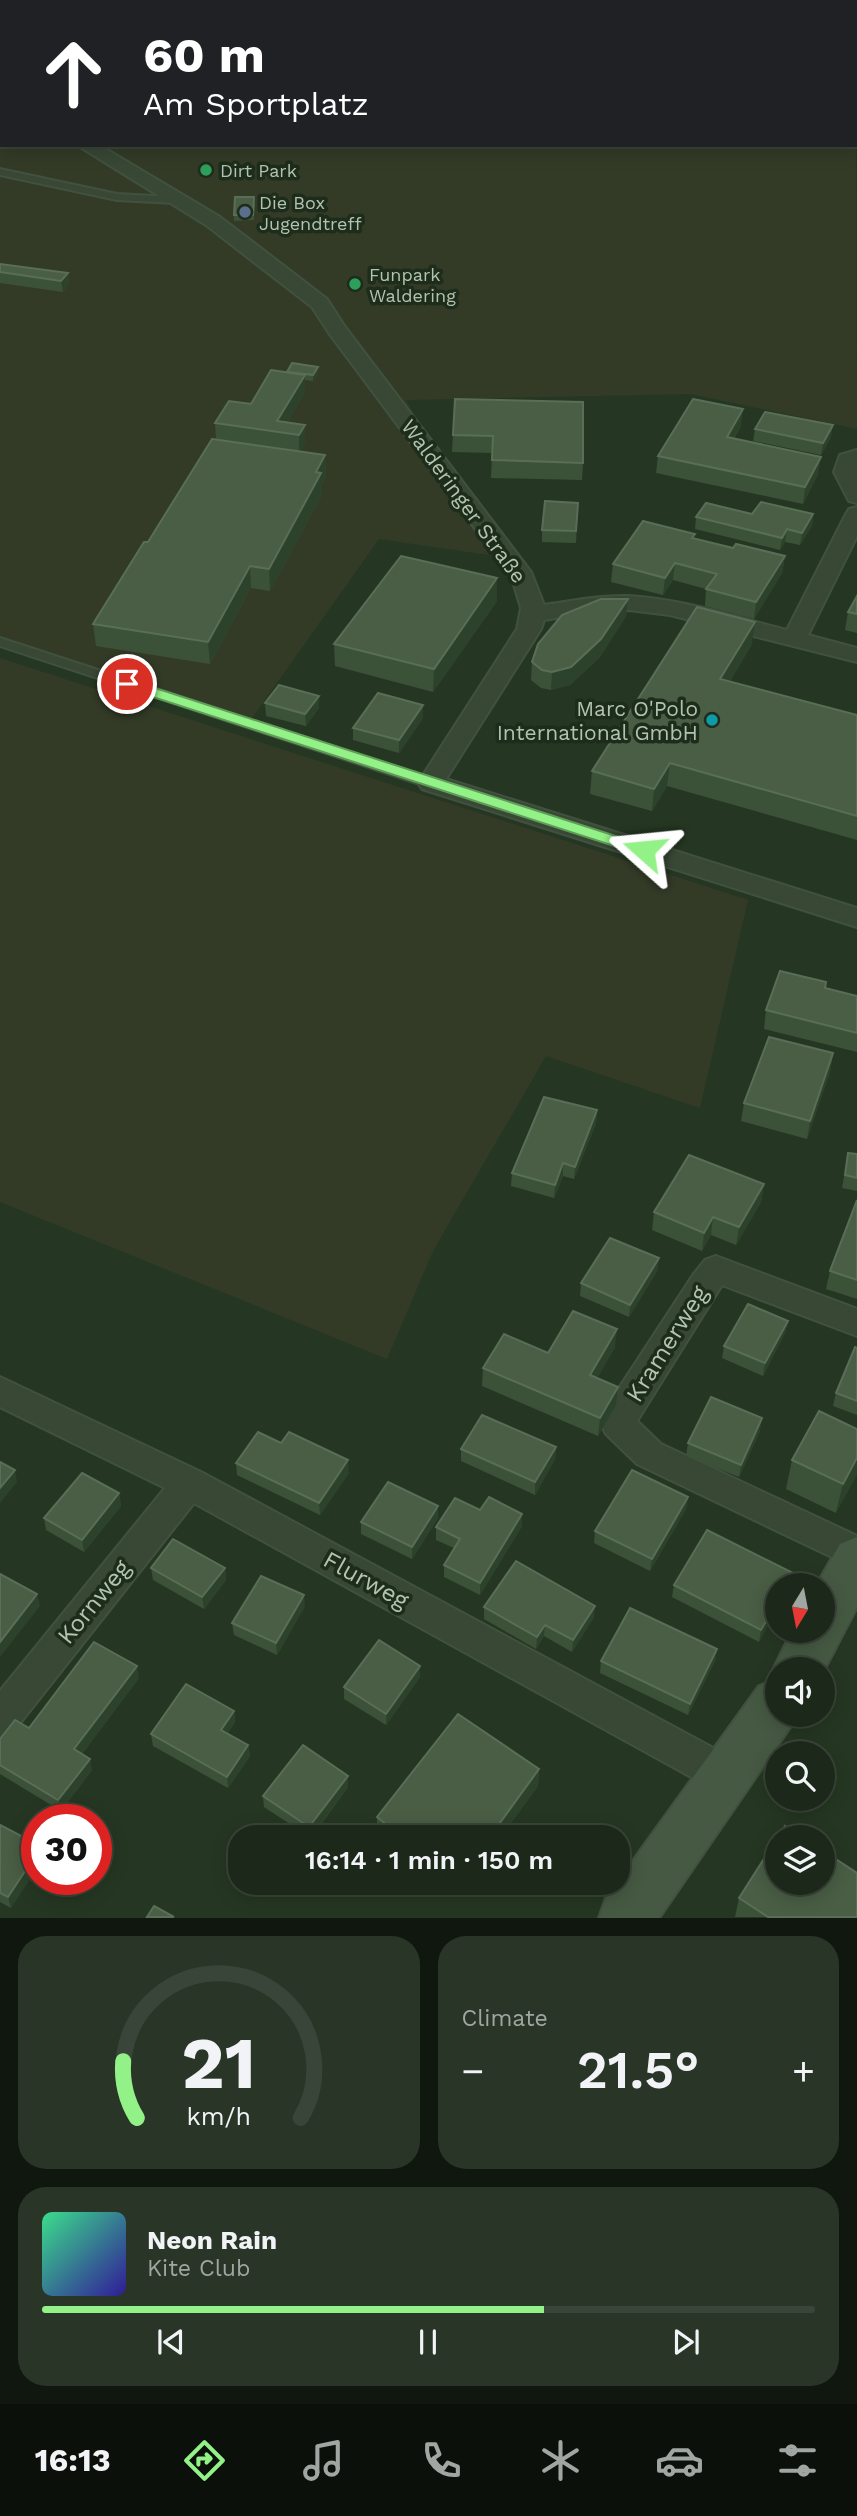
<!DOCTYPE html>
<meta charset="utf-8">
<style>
:root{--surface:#1c291a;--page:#293527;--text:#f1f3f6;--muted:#a0a6a2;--line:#3a4539;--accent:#93f287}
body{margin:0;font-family:"Work Sans",sans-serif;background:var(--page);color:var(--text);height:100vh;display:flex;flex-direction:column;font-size:26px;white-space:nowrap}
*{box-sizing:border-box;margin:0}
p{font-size:23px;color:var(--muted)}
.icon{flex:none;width:38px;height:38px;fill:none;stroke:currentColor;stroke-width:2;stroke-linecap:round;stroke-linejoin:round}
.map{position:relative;height:1918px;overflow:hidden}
.panel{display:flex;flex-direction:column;gap:18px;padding:18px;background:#0f170e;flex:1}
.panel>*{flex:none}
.hud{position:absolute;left:0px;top:0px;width:858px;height:147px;box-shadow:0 4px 18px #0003,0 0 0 2px var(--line);background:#202124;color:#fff;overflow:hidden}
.needle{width:46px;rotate:190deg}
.controls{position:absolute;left:765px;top:1573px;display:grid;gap:14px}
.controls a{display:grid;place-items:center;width:70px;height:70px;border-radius:50%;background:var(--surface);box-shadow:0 4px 18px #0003,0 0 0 2px var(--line);font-size:35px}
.speed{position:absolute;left:21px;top:1804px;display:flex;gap:14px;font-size:35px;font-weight:700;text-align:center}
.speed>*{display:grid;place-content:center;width:91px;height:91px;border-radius:50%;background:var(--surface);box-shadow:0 4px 18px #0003,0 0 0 2px var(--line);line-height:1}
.speed .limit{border:10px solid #d22;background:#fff;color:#111}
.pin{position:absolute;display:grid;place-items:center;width:60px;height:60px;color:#fff;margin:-30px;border:4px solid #fff;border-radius:50%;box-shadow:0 2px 7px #0007}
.me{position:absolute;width:77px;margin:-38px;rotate:288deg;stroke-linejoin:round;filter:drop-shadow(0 0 5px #0008)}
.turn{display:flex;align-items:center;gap:24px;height:147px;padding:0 28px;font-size:32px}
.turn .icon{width:91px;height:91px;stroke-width:2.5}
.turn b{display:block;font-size:49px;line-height:60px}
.big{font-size:52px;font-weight:600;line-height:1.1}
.panel .tile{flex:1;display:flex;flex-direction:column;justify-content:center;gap:10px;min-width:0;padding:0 24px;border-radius:28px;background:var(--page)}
.panel .dial{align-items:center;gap:0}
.dial svg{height:182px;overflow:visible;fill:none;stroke:var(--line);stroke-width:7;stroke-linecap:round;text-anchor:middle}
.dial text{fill:var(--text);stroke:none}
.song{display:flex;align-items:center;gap:21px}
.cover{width:84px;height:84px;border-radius:10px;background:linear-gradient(135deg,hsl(150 70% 55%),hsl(250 70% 35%))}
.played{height:7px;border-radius:4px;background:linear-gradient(90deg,var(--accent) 65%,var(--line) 65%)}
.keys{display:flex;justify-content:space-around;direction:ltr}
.heat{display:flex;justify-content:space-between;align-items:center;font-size:38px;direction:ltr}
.panel .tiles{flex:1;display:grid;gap:18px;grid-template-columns:1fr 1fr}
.tile:last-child{grid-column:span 2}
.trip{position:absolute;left:228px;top:1825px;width:402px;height:70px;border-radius:28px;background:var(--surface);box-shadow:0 4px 18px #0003,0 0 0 2px var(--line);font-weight:600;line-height:70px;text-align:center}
.menu{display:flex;height:112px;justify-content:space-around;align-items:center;background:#0b100a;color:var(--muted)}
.menu .icon{width:49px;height:49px}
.menu .active{color:var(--accent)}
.menu b{font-size:32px;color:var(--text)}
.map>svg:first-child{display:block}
.green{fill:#333b27}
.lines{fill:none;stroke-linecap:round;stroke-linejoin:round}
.lane-casing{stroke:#41513f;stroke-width:4}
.street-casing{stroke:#41513f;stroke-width:4}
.secondary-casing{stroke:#41513f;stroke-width:4}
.lane{fill:#384835;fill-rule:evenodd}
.street{fill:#384835;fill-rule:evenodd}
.secondary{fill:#465a43;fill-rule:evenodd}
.wall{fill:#3c5238}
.shaded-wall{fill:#2d422a}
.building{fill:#495e45;stroke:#596e56;stroke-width:2}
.route{fill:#93f287;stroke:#609d58;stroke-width:2}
.leisure-dot{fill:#2e9e5b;stroke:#1d2c1b;stroke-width:2.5}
.service-dot{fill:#5c6f8a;stroke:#1d2c1b;stroke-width:2.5}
.culture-dot{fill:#0f9aa8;stroke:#1d2c1b;stroke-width:2.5}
.labels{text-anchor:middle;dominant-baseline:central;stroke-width:7;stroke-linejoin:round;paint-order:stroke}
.far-poi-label{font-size:18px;fill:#b2c4b0;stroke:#1d2c1b;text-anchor:start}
.street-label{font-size:21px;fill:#b2c4b0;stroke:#1d2c1b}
.poi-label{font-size:21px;fill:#b2c4b0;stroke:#1d2c1b;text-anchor:end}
.near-street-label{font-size:24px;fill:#b2c4b0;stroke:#1d2c1b}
</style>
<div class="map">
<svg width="857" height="1918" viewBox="0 0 857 1918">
<rect width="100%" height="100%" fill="#253722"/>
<!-- green -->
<g class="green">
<path d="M856,25L857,429L690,394L406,400L489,555L379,539L252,718L0,636V108L2,145H856Z"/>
<path d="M0,658L748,900L700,1108L546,1056L433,1251L387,1359L0,1202Z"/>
</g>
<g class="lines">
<!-- lane casing -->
<g class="lane-casing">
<g id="lane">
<path d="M0,169L117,194L174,197L179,200L174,203L117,200L0,175Z"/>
<path d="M0,638L436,780L437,783L431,787L426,786L0,646Z"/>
</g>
</g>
<!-- street casing -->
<g class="street-casing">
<g id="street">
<path d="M461,0H477L478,2H462Z"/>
<path d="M603,0H639L602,2Z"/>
<path d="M2,46V56L0,57V47Z"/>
<rect x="0" y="74" width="2" height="11"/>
<path d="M77,145H99L220,217L327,299L345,327L531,572L544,605C572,601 601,595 629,596C682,599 735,617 787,630L846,514L849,509L857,507V536L808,635L857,648V662L670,615L629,610L596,611L544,620L541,629L446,779L857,908V927L422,789L418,783L517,629L521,608L512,578L329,333L312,307L206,225Z"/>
<path d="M857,450V503L849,501L834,472L840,455Z"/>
<path d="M716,1256L857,1309V1336L722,1285L637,1421L661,1444L857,1536V1569L637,1464L606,1434L601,1424L621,1385L693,1275L705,1260Z"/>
<path d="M0,1377L201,1472L741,1763L746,1776L741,1789L727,1794L713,1789L194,1503L13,1732L0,1738V1691L165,1488L0,1407Z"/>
</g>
</g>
<!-- secondary casing -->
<g class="secondary-casing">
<path id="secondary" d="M857,1537V1607L822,1674V1670H777V1715H797L795,1720L659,1918H599L606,1898L759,1686L777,1679L773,1670L792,1631H822V1586H816L840,1544Z"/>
</g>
<!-- lane -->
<use href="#lane" class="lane"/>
<!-- street -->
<use href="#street" class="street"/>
<!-- secondary -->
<use href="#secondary" class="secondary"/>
</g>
<!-- wall -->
<g class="wall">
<path d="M0,0H3L4,2H2V10H0Z"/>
<path d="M255,202L254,220L234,221V215Z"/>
<path d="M0,264L68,273L69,284L63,292L0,283Z"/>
<path d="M318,367V373L313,381L305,380V392L287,423L305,442L300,451L325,455L326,477L322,484V495L270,591L251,588L210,664L96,646L93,624L216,440L215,423L251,404L287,372Z"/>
<path d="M455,399L583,463L582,480L491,478L492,453L452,452Z"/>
<path d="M741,426L734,439L818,474L803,504L656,473L658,456Z"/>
<path d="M755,429L831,437L821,455L753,441Z"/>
<path d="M578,503L576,543L542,542V530Z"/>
<path d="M813,514L812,526L800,545L785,542L780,550L695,529L696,517Z"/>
<path d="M694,538L733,548L785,556L782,573L754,619L705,606L706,589L673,580L663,595L611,582L613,564Z"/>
<path d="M497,578V601L433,692L335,666L334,644Z"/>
<path d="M857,596V633L845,630L848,612Z"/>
<path d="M628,599L626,616L600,657L570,685L551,690L541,688L531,680L532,662Z"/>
<path d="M752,644L730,681L857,715V840L667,786L652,811L590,794L592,771Z"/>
<path d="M265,703L319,708L306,726L266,716Z"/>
<path d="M423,705V718L399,753L353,740V728Z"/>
<path d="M826,982L825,988L857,996V1052L764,1029L766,1010Z"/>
<path d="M833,1053L830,1072L807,1139L741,1121L744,1103Z"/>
<path d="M597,1110L596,1123L574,1179L563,1176L554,1198L511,1186L512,1173Z"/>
<path d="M848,1153L857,1154V1191L842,1188Z"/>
<path d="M764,1184L761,1202L736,1245L711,1235L702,1251L652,1230L654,1212Z"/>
<path d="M857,1200V1299L826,1289L830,1271Z"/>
<path d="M659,1258L657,1271L629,1317L580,1296L581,1283Z"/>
<path d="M788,1321L785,1333L763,1376L722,1358L724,1346Z"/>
<path d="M615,1347L597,1378L616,1405L598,1436L482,1386L483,1368L548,1353Z"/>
<path d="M857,1348V1415L833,1406L836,1393Z"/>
<path d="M857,1429L836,1513L786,1489L792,1460Z"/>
<path d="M760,1431L739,1477L686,1456L688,1443Z"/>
<path d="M556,1447L555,1459L535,1495L461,1461V1449Z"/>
<path d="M236,1463L349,1473L320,1515L237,1475Z"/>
<path d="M119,1493L121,1506L84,1552L46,1530L44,1518Z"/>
<path d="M688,1497L686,1509L650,1571L594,1543L595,1531Z"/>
<path d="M480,1510L522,1526L480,1595L444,1577V1565L454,1548L436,1540V1527Z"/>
<path d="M438,1518L412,1559L361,1534V1522Z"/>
<path d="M151,1568H225L226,1580L204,1609L153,1580Z"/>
<path d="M674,1585L777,1586V1609L759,1642L672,1597Z"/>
<path d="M305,1606L277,1655L234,1635L232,1623Z"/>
<path d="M484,1607L594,1617L572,1652L544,1636L536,1649L484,1619Z"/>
<path d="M717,1649L715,1661L688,1715L600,1673L601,1661Z"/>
<path d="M420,1677L386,1725L344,1699V1687Z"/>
<path d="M139,1678L82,1754L92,1770L61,1811L0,1774V1739L29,1728Z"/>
<path d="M234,1711L235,1722L228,1733L248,1745L250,1756L228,1788L153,1746L151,1734Z"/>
<path d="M539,1769L538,1786L500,1838H383L377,1833V1817Z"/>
<path d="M348,1776V1787L311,1838L264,1807L263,1796Z"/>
<path d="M0,1825L11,1908L0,1902Z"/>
<path d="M445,1883H466L459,1893Z"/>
<path d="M739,1898L857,1917H735Z"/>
</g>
<!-- shaded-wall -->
<g class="shaded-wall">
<path d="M78,0H106V2H56Z"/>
<path d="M127,0H148L128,2Z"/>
<path d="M68,273L69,284L63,292L61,281Z"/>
<path d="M318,367V373L313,381V375Z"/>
<path d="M305,375V392L281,433L277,421Z"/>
<path d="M743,409L741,426L725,454L727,437Z"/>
<path d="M305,425V442L299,452V435Z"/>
<path d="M833,425L831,437L821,455L823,443Z"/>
<path d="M325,455L326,477L322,484V495L270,591L269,569Z"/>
<path d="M821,457L818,474L803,504L805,487Z"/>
<path d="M813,514L812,526L800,545L802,533Z"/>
<path d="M787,529L785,542L780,550L782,538Z"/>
<path d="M785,556L782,573L754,619L756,602Z"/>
<path d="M675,563L673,580L663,595L665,578Z"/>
<path d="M250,566L251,588L210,664L208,642Z"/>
<path d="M497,578V601L433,692L434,669Z"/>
<path d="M628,599L626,616L600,657L570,685L551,690L552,672Z"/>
<path d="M755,622L752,644L718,701L720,679Z"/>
<path d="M319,696V708L306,726L305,714Z"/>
<path d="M423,705V718L399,753V740Z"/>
<path d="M670,763L667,786L652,811L654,789Z"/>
<path d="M833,1053L830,1072L807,1139L810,1121Z"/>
<path d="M597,1110L596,1123L574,1179L575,1167Z"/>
<path d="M563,1163V1176L554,1198L555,1185Z"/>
<path d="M764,1184L761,1202L736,1245L739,1227Z"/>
<path d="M713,1217L711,1235L702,1251L704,1233Z"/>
<path d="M659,1258L657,1271L629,1317L630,1305Z"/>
<path d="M788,1321L785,1333L763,1376L765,1363Z"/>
<path d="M617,1329L615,1347L589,1393L590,1375Z"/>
<path d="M618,1387L616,1405L598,1436L600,1418Z"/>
<path d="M762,1418L760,1431L739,1477L741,1465Z"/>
<path d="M556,1447L555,1459L535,1495V1482Z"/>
<path d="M857,1458V1475L836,1513L843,1484Z"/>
<path d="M348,1460L349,1473L320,1515L319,1503Z"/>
<path d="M15,1470L17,1482L0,1503V1488Z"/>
<path d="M119,1493L121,1506L84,1552L82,1540Z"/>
<path d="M688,1497L686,1509L650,1571L652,1559Z"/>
<path d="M438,1506V1518L412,1559V1547Z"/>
<path d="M522,1514V1526L480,1595V1583Z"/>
<path d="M225,1568L226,1580L204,1609L202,1597Z"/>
<path d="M793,1573L790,1585L786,1586Z"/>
<path d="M37,1594L40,1606L0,1657V1642Z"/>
<path d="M304,1595L305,1606L277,1655L276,1643Z"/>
<path d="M777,1602V1609L759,1642L761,1630Z"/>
<path d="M595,1606L594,1617L572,1652L573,1640Z"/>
<path d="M545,1625L544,1636L536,1649L537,1637Z"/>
<path d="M717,1649L715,1661L688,1715L690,1704Z"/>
<path d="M137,1666L139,1678L77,1761L74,1749Z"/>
<path d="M420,1666V1677L386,1725V1714Z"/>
<path d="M234,1711L235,1722L223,1741L221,1730Z"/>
<path d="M248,1745L250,1756L228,1788L227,1777Z"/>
<path d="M90,1759L92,1770L61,1811L58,1800Z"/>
<path d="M539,1769L538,1786L500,1838H489Z"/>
<path d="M348,1776V1787L310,1838L309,1827Z"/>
<path d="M37,1853V1869L11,1908L8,1897Z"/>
<path d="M459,1883H466L459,1893Z"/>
</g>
<!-- building -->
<g class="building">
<path d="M17,0H78L56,2H18Z"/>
<path d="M364,0H372L373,2H337Z"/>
<path d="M389,0H442V1L390,2Z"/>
<path d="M656,0H687L688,2H657Z"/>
<path d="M717,0H742L743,2H718Z"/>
<path d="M844,0H857V4H856V2H843Z"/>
<rect x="0" y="20" width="2" height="12"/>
<path d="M235,197H254L253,215H234Z"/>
<path d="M0,264L68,273L61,281L0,272Z"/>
<path d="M292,363L318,367L313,375L287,372Z"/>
<path d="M271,370L305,375L277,421L305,425L299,435L215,423L229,401L251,404Z"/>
<path d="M455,399L583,402V463L492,460L493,436L453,435Z"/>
<path d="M693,399L743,409L727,437L821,457L805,487L658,456Z"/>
<path d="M765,412L833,425L823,443L755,429Z"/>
<path d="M212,439L325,455L316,472L321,473L269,569L250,566L208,642L93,624L144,542H148Z"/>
<path d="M545,501L578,503L576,531L542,530Z"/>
<path d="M761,502L813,514L802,533L787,529L782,538L696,517L706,503L752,514Z"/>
<path d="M643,521L695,534L692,538L733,548L736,544L785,556L756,602L706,589L717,574L675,563L665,578L613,564Z"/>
<path d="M401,556L497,578L434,669L334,644Z"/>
<path d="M857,596V614L848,612Z"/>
<path d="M601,599H628L601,639L571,667L552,672L542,670L532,662L538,644L562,615Z"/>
<path d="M697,607L755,622L720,679L857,715V816L670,763L654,789L592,771Z"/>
<path d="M279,685L319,696L305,714L265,703Z"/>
<path d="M378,693L423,705L399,740L353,728Z"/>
<path d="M780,971L826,982L825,988L857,996V1033L766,1010Z"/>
<path d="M769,1037L833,1053L810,1121L744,1103Z"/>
<path d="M544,1097L597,1110L575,1167L563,1163L555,1185L512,1173Z"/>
<path d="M848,1153L857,1154V1178L845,1175Z"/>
<path d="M689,1155L764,1184L739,1227L713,1217L704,1233L654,1212Z"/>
<path d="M857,1200V1280L830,1271Z"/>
<path d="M610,1238L659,1258L630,1305L581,1283Z"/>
<path d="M748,1304L788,1321L765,1363L724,1346Z"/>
<path d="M573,1311L617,1329L590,1375L618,1387L600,1418L483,1368L504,1334L548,1353Z"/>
<path d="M855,1347L857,1348V1401L836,1393Z"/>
<path d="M711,1397L762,1418L741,1465L688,1443Z"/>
<path d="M819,1411L857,1429V1458L843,1484L792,1460Z"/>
<path d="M482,1415L556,1447L535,1482L461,1449Z"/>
<path d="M258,1432L281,1443L289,1432L348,1460L319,1503L236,1463Z"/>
<path d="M0,1462L15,1470L0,1488Z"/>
<path d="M632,1470L688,1497L652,1559L595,1531Z"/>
<path d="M82,1473L119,1493L82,1540L44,1518Z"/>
<path d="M388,1482L438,1506L412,1547L361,1522Z"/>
<path d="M489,1497L522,1514L480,1583L444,1565L460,1539L436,1527L455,1498L480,1510Z"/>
<path d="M707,1530L793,1573L786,1586H777V1602L761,1630L674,1585Z"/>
<path d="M173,1539L225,1568L202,1597L151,1568Z"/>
<path d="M516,1561L595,1606L573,1640L545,1625L537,1637L484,1607Z"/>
<path d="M0,1574L37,1594L0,1642Z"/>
<path d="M261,1576L304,1595L276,1643L232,1623Z"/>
<path d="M630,1608L717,1649L690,1704L601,1661Z"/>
<path d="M379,1640L420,1666L386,1714L344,1687Z"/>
<path d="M94,1642L137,1666L74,1749L90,1759L58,1800L0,1765V1739L15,1720L29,1728Z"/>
<path d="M186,1684L234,1711L221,1730L248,1745L227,1777L151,1734Z"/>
<path d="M458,1714L539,1769L489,1838H404L377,1817Z"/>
<path d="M303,1745L348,1776L309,1827L263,1796Z"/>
<path d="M0,1825L37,1844V1853L8,1897L0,1893Z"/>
<path d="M785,1826L803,1838H778Z"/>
<path d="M777,1838V1883H822V1850L857,1873V1917H768L739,1898Z"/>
<path d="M154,1906L174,1917H147Z"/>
</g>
<!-- route -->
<path class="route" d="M127,679L650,847L652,850L644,855L639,854L122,687L120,684Z"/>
<!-- markers -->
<g class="leisure-dot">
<circle cx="206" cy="170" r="7"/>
<circle cx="355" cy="284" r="7"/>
</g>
<circle class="service-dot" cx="245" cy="212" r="7"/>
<circle class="culture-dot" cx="712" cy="720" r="7"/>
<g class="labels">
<!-- far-poi labels -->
<g class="far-poi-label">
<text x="220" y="170">Dirt Park</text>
<text x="259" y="202">Die Box<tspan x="259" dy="21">Jugendtreff</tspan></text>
<text x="369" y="274">Funpark<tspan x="369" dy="21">Waldering</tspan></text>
</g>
<!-- street labels -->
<g class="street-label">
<text transform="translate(464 501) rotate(54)">Walderinger Straße</text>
</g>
<!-- poi labels -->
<g class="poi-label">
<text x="698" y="708">Marc O'Polo<tspan x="698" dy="24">International GmbH</tspan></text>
</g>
<!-- near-street labels -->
<g class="near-street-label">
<text transform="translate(667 1344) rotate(-58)">Kramerweg</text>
<text transform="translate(366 1580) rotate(29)">Flurweg</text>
<text transform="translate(94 1602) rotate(-51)">Kornweg</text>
</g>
</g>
</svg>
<div class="controls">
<a><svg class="needle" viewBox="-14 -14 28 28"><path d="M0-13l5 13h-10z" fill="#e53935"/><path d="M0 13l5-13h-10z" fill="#a0a6a2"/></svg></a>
<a><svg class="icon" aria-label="sound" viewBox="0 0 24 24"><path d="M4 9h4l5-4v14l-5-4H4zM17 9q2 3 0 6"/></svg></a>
<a><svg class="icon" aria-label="search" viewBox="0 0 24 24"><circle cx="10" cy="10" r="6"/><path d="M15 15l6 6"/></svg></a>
<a><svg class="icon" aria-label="layers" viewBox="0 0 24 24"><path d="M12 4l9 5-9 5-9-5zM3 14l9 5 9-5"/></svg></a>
</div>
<div class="speed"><div class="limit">30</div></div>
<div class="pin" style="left:127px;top:684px;background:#d93025"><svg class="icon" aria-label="arrive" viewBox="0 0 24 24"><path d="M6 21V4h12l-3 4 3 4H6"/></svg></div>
<svg class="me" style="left:644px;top:850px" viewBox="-20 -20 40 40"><path d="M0-17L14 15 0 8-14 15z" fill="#93f287" stroke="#fff" stroke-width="4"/></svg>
<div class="trip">16:14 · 1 min · 150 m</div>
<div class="hud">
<div class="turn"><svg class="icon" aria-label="ahead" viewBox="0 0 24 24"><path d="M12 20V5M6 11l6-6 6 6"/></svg><div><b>60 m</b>Am Sportplatz</div></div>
</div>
</div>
<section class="panel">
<div class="tiles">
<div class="tile dial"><svg viewBox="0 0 100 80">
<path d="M14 69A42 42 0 1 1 86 69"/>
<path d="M14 69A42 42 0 0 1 8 44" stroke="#93f287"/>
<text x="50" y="56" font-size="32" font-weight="700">21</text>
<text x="50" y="72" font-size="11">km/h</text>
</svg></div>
<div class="tile"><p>Climate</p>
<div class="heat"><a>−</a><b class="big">21.5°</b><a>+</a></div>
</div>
<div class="tile">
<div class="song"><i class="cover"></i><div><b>Neon Rain</b><p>Kite Club</p></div></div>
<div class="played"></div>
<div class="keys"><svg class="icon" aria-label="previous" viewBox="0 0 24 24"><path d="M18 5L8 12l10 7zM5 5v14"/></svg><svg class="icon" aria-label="pause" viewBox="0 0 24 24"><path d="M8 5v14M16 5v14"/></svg><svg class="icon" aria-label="next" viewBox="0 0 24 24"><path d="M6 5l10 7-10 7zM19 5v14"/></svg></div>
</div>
</div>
</section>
<nav class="menu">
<b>16:13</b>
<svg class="icon active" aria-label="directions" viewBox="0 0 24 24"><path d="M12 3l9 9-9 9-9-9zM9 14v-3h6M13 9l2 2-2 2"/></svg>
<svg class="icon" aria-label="music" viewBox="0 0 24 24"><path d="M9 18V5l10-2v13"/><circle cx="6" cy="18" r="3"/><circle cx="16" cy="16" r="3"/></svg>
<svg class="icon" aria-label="phone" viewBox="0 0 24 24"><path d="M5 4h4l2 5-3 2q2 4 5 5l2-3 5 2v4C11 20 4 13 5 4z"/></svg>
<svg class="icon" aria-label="climate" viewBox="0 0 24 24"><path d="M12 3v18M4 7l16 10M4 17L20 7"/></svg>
<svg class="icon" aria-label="car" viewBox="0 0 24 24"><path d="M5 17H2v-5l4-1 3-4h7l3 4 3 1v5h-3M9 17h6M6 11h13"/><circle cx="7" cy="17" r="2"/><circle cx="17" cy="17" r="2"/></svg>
<svg class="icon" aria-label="filters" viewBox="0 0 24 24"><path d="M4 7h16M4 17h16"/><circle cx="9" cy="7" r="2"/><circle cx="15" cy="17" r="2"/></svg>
</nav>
